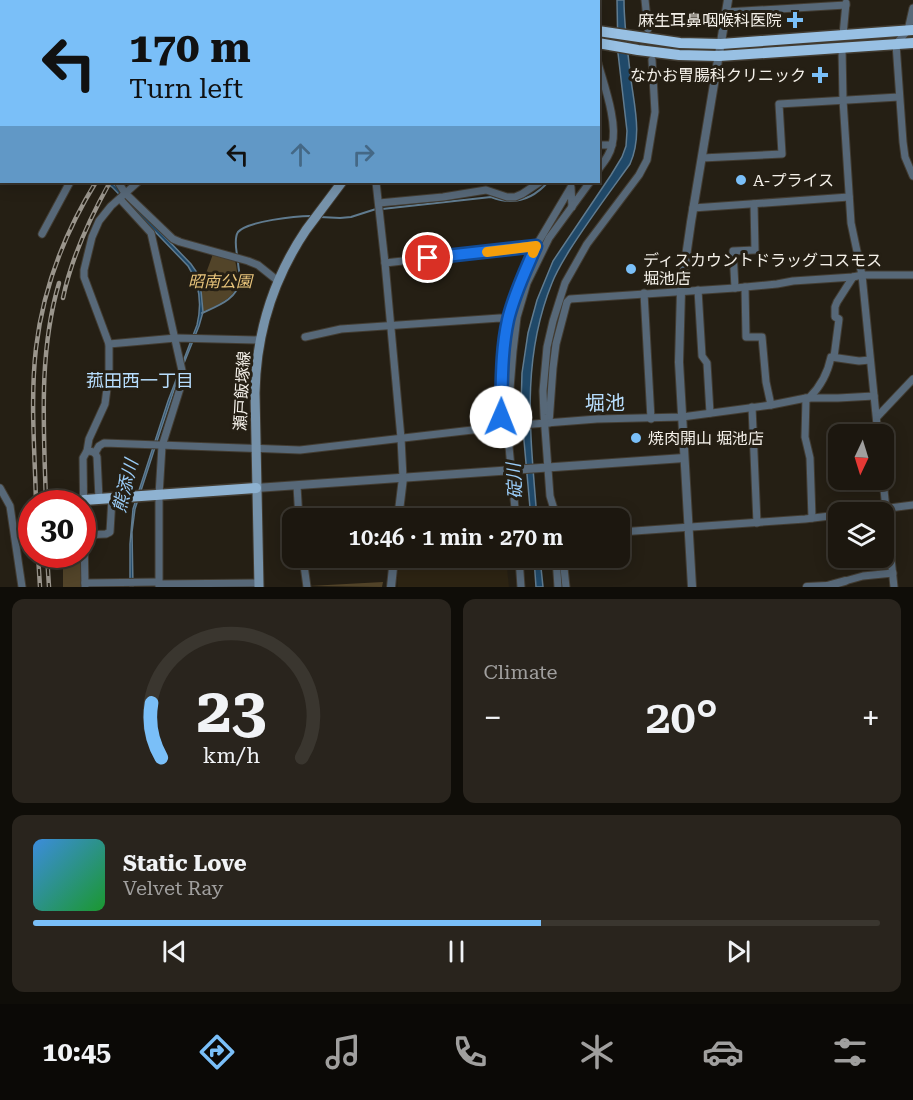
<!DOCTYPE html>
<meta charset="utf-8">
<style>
:root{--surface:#1c170f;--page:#29241d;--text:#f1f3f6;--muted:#a09f9e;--line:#3a362f;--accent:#7abff8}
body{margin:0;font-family:"Roboto Serif","Noto Sans JP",serif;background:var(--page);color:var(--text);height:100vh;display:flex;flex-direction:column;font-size:22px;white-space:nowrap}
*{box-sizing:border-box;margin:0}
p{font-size:20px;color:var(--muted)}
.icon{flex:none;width:33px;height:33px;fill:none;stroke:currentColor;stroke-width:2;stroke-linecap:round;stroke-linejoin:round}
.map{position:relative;height:587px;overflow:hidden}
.side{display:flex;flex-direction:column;gap:12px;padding:12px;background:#0f0d08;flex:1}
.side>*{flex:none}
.hud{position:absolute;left:0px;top:0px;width:600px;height:183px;box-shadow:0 3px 15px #0003,0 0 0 2px var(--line);background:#7abff8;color:#111;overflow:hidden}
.needle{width:39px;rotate:184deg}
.fabs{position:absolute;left:828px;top:424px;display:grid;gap:12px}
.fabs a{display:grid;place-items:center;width:66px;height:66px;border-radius:12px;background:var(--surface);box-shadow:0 3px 15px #0003,0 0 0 2px var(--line);font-size:30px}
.speed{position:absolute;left:18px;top:490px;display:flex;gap:12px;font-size:30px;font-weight:700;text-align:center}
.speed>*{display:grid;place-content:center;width:78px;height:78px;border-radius:50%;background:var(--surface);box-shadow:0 3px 15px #0003,0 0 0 2px var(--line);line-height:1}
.speed .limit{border:9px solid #d22;background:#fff;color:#111}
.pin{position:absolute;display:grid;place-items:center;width:51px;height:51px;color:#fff;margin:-26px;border:3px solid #fff;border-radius:50%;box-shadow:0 2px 6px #0007}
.me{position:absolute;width:66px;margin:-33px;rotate:1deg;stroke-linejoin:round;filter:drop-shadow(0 0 4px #0008)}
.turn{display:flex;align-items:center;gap:21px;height:126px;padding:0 30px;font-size:27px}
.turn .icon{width:78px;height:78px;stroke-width:2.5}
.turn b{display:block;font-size:42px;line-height:51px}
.lanes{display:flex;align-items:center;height:57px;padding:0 30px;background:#0003;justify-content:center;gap:30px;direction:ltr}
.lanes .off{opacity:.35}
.big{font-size:45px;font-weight:600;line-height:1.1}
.side .tile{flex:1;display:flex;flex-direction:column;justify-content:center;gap:9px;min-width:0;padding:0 21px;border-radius:12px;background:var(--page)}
.side .dial{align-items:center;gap:0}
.dial svg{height:156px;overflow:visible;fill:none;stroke:var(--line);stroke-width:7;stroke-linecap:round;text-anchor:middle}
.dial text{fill:var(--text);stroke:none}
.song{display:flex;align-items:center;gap:18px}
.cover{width:72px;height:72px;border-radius:9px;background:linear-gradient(135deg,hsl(210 70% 55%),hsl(130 70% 35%))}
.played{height:6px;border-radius:3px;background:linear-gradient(90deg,var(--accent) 60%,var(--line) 60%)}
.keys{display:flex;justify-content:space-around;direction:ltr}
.heat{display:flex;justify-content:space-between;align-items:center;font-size:33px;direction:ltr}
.side .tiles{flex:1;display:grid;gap:12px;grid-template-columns:1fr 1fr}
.tile:last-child{grid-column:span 2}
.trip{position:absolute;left:282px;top:508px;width:348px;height:60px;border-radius:12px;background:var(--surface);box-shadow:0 3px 15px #0003,0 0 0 2px var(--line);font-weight:600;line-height:60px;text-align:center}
.dock{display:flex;height:96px;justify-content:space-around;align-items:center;background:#0b0906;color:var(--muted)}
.dock .icon{width:42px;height:42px}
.dock .on{color:var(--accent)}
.dock b{font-size:27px;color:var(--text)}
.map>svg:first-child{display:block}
.built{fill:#2d2413}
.green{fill:#524429}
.water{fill:#204969;stroke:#607b8f;stroke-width:1.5}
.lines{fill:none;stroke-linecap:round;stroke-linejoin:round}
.stream{stroke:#607b8f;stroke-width:2}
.minor-casing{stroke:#423c32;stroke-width:9}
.tertiary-casing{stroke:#423c32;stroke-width:10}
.secondary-casing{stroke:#423c32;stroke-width:11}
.primary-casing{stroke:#423c32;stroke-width:13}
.trunk-casing{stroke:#423c32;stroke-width:13}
.minor{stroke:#576878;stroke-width:7}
.tertiary{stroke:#576878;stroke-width:8}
.secondary{stroke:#7692aa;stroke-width:9}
.primary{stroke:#8eb2d1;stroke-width:10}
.trunk{stroke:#98c0e3;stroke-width:10}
.rail-casing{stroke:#9a958c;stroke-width:4.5}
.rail{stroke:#251f14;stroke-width:2;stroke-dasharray:7;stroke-linecap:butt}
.route-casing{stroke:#114b97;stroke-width:15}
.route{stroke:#1a73e8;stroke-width:10}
.slow{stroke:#f59e0b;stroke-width:10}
.poi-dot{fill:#7abff8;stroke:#251f14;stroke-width:2}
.labels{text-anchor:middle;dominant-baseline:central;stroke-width:6;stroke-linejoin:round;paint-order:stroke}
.poi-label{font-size:16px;fill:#f4f0e9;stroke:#251f14;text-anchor:start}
.park-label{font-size:16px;font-style:italic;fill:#e8c47b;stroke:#251f14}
.street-label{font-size:16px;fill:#f4f0e9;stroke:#251f14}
.neighbourhood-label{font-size:18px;fill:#b7ddfd;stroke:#251f14}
.water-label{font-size:18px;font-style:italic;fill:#9accf7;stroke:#251f14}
.quarter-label{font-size:20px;fill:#b7ddfd;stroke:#251f14}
</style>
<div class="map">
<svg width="913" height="587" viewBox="0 0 913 587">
<rect width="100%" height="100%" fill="#251f14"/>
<!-- built -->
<path class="built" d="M482,558H506L509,587H398L397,576L400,562Z"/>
<!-- green -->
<g class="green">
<path d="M213,254L235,260C243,295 231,298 203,312L202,297L198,274L205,276Z"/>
<rect x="63" y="555" width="19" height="32"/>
<path d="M383,582L382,587L309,586Z"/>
</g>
<!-- water -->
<g class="water">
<path d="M617,0H624C624,27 628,53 631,80C635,109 642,137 630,164C609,193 588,221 569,251C563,261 556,272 552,283C520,362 531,438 537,519H531L521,407L522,373L528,333L537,300L553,261L611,175L622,157L626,146L627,131L618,53Z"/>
<path d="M103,182H110L117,187L191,264L198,274L200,280L203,312L199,326L178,378L160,432L135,509L132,532L133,587H130V544L133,509L168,401L197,325C202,304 200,284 188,266L112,187Z"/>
<path d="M534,558H540L543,587H536Z"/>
</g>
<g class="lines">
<!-- stream -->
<g class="stream">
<path d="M0,64L2,65"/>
<path d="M382,209L491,197C514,206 532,200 548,182"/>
<path d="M320,217L340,218L351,217L376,209"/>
<path d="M237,255C236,248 234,238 238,232C247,221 297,216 311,216"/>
<path d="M202,313C217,306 238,299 240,280C240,274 238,267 238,261"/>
</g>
<!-- minor casing -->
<g class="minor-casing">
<g id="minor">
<path d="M97,0L99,2"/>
<path d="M362,0V2"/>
<path d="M645,0L648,29"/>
<path d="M9,2L10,0"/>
<path d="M108,2L110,0"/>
<path d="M147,2L149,0"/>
<path d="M328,2L331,0"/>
<path d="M596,2V0"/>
<path d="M913,8L908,30L896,44L903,142L905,157L913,176"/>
<path d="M0,12L2,10"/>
<path d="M726,12L846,5"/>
<path d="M843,35L846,3"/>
<path d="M0,46L2,47"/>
<path d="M842,48L843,100L851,223L862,275L878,435"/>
<path d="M598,63C604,85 618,123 612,145C610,155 604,162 598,170"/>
<path d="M0,141L2,140"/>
<path d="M598,145H612"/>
<path d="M702,158L782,154L779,104L899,97"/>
<path d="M118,182L125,193L173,239L180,242L248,261L258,265L278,281"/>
<path d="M376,182L385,263L401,438L403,478"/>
<path d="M120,199L151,233L183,375V379L162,446L159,495V587"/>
<path d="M379,203L443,197L486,190L507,197H515L522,194L540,182"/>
<path d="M693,208L849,197"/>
<path d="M42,234L70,182"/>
<path d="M385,263L536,246"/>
<path d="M745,287L746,337H762L766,382L771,405"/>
<path d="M735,288L733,251L755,250L754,204"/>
<path d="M698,290L702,356L707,363L710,413"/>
<path d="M644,293L651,419"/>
<path d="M508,319L522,279L536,246L571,187L572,207"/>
<path d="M305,337L341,329L500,318L508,319C503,352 497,394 503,427"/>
<path d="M109,344L176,338L260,340"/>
<path d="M834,357L839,319L835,317V307L837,302L853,277"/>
<path d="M806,398L805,437L810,458L812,518"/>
<path d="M809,398C820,387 828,372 831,357L859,361L870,360"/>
<path d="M752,407L757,523"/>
<path d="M877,417L913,379"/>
<path d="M549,423L553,368L556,344L567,302L570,299L735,288L777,284L793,281L853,277L862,275H913"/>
<path d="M87,451L89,439L105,404L109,373V344L84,277V270L92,237L99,221L111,206L138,182"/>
<path d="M95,453L99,446L104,443L300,450L507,426L597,419L682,417L771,405L806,398H838L874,396"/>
<path d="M883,480L894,587"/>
<path d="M297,486L299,519"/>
<path d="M0,488L10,506L22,587"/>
<path d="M99,499L97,457C96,452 92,451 87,451L83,458L84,535L106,534L110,532L112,498"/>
<path d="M850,513L913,505"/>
<path d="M516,519L507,426L513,351L517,317L527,283L549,238L590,182"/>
<path d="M557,519L550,496L544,415L543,391L547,347L553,321L565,283L587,244L639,175L647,160L655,112L652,60"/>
<path d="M620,532L805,519L838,515"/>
<path d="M84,535L85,587"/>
<path d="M303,558L307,587"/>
<path d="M519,558L521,587"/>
<path d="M556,558L558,587"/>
<path d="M563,558L566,587"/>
<path d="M845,581L863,576L893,573"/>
<path d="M85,583L158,582"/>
<path d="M159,584L259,583"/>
</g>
</g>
<!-- tertiary casing -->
<g class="tertiary-casing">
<g id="tertiary">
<path d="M256,488L684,458"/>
<path d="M398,519L403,478"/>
<path d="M391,587L394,558"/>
<path d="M692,587L679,362L681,291L691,222L728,0"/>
<path d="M807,587L827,586L845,581"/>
</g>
</g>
<!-- secondary casing -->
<g class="secondary-casing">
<g id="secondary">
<path d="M473,2L474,0"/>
<path d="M259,587L255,393C256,335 273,279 306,230C318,214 330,198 342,182"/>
</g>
</g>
<!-- primary casing -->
<g class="primary-casing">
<path id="primary" d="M84,500L256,488"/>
</g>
<!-- trunk casing -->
<g class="trunk-casing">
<g id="trunk">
<path d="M449,0L454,2"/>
<path d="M487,0L492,2"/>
<path d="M598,31L680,43L721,44L913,30"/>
<path d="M598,43L638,50L679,55L719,56L913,43"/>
</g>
</g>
<!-- minor -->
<use href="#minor" class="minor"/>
<!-- tertiary -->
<use href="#tertiary" class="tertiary"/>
<!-- secondary -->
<use href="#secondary" class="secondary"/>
<!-- primary -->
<use href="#primary" class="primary"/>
<!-- trunk -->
<use href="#trunk" class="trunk"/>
<!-- rail casing -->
<g class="rail-casing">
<g id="rail">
<path d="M312,2L316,0"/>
<path d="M63,298C71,259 91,216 110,182"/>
<path d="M36,504C35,453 30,400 36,348C43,289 65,232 96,182"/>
<path d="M46,504C44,431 38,354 59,283"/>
<path d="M38,555L40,587"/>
<path d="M47,555L49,587"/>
</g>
</g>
<!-- rail -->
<use href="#rail" class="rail"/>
</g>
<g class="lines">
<!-- route casing -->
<g class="route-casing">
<path id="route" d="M428,258L536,246C526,270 514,294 508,320C501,352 502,384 501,417"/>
</g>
<!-- route -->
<use href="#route" class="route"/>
<!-- slow -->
<path class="slow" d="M487,252L536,246L533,253"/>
</g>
<!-- markers -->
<g class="poi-dot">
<path d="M792 11h6v6h6v6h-6v6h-6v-6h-6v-6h6z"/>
<path d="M817 66h6v6h6v6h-6v6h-6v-6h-6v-6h6z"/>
<circle cx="741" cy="180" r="6"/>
<circle cx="631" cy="269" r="6"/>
<circle cx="636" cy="438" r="6"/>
</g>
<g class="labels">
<!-- poi labels -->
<g class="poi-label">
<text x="782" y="20" text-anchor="end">麻生耳鼻咽喉科医院</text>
<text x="806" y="75" text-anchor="end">なかお胃腸科クリニック</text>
<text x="753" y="180">A-プライス</text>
<text x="643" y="260">ディスカウントドラッグコスモス<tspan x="643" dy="18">堀池店</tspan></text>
<text x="648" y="438">焼肉開山 堀池店</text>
</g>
<!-- park labels -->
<g class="park-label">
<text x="220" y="281">昭南公園</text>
</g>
<!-- street labels -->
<g class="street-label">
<text transform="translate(242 391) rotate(-87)">瀬戸飯塚線</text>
</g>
<!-- neighbourhood labels -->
<g class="neighbourhood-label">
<text x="140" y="380">菰田西一丁目</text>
</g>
<!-- water labels -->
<g class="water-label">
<text transform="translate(514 481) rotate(-93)">碇川</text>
<text transform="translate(125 486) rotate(-76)">熊添川</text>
</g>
<!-- quarter labels -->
<g class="quarter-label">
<text x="605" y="403">堀池</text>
</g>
</g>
</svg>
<div class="fabs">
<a><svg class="needle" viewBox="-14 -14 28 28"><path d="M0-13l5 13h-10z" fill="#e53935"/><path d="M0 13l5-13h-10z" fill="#a09f9e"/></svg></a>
<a><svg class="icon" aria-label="layers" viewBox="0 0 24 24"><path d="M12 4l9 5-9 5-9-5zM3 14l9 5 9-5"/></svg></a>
</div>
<div class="speed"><div class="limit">30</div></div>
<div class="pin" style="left:428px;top:258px;background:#d93025"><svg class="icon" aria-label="arrive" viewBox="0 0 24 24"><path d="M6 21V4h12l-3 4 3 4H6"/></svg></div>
<svg class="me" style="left:501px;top:417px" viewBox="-20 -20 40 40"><circle r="19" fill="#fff"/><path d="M0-13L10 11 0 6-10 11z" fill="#1a73e8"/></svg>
<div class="trip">10:46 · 1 min · 270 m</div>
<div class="hud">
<div class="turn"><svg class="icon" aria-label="left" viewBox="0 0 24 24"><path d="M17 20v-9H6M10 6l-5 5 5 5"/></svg><div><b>170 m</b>Turn left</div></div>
<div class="lanes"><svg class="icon" aria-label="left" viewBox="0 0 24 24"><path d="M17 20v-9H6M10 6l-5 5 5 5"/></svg><svg class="icon off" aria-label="ahead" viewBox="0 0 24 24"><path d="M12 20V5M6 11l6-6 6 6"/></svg><svg class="icon off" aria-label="right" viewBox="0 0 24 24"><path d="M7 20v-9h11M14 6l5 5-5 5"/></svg></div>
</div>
</div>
<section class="side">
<div class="tiles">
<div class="tile dial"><svg viewBox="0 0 100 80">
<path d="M14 69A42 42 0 1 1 86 69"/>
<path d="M14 69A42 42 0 0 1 9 41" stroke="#7abff8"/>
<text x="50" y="56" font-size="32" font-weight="700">23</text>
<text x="50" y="72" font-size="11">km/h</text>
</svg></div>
<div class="tile"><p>Climate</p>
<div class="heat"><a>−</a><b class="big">20°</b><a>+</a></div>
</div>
<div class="tile">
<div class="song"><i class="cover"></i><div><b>Static Love</b><p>Velvet Ray</p></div></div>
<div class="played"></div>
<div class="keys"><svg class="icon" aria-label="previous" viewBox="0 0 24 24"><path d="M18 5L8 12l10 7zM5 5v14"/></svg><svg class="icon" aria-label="pause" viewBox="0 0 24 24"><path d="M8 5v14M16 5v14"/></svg><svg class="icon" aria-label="next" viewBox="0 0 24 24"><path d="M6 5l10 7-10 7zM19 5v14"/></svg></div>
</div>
</div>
</section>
<nav class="dock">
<b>10:45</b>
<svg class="icon on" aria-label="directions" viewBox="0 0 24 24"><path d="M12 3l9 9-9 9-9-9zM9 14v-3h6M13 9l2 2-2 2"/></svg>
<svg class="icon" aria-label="music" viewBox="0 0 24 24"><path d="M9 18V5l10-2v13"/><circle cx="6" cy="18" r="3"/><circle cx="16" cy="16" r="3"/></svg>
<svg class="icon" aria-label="phone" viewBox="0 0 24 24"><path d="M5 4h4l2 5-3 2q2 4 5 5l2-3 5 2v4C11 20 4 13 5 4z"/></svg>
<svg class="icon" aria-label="climate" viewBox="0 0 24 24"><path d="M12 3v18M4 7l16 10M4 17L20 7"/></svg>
<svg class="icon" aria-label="car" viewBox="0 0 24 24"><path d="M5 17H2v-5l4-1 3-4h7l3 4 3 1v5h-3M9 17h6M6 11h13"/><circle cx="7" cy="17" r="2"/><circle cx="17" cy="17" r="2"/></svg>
<svg class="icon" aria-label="filters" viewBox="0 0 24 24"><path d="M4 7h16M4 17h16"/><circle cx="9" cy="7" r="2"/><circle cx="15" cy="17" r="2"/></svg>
</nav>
